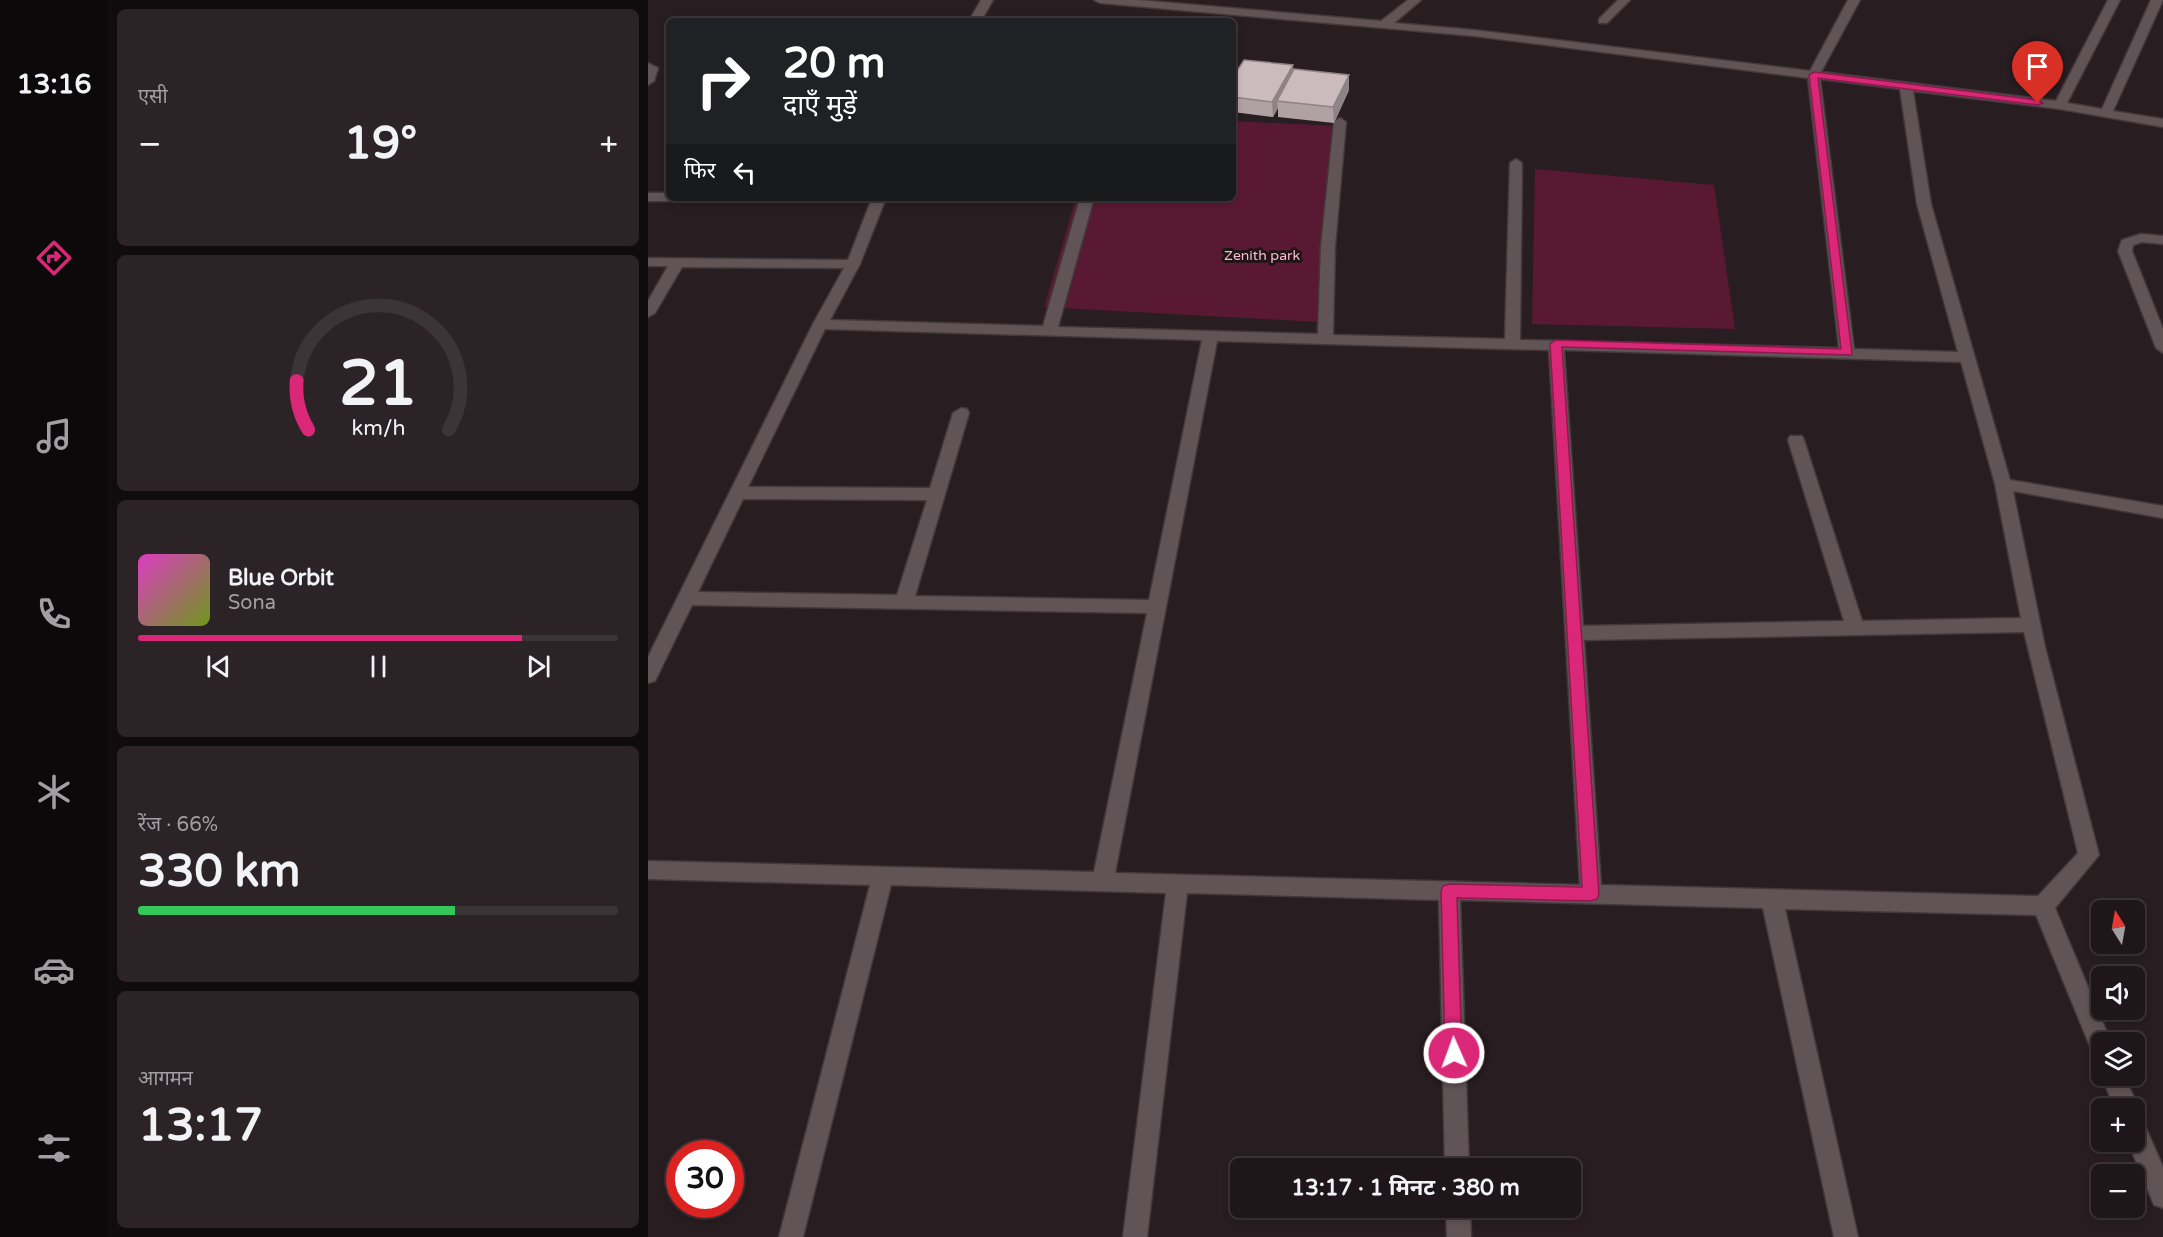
<!DOCTYPE html>
<html lang="hi">
<meta charset="utf-8">
<style>
:root{--surface:#1e1618;--page:#2b2325;--text:#f1f3f6;--muted:#a19fa2;--line:#3c3537;--accent:#db2777}
body{margin:0;font-family:"Varela Round","Noto Sans Devanagari",sans-serif;background:var(--page);color:var(--text);height:100vh;display:flex;flex-direction:column;font-size:22px;white-space:nowrap}
*{box-sizing:border-box;margin:0}
p{font-size:20px;color:var(--muted)}
.icon{flex:none;width:33px;height:33px;fill:none;stroke:currentColor;stroke-width:2;stroke-linecap:round;stroke-linejoin:round}
.map{position:relative;flex:1;overflow:hidden}
.side{display:flex;flex-direction:column;gap:9px;padding:9px;background:#100c0d;width:540px}
.side>*{flex:none}
.guide{position:absolute;left:18px;top:18px;width:570px;height:183px;border-radius:9px;box-shadow:0 3px 9px #0003,0 0 0 2px var(--line);background:#202124;color:#fff;overflow:hidden}
.needle{width:39px;rotate:349deg}
.tools{position:absolute;left:1443px;top:900px;display:grid;gap:12px}
.tools a{display:grid;place-items:center;width:54px;height:54px;border-radius:9px;background:var(--surface);box-shadow:0 3px 9px #0003,0 0 0 2px var(--line);font-size:30px}
.speed{position:absolute;left:18px;top:1140px;display:flex;gap:12px;font-size:30px;font-weight:700;text-align:center}
.speed>*{display:grid;place-content:center;width:78px;height:78px;border-radius:50%;background:var(--surface);box-shadow:0 3px 9px #0003,0 0 0 2px var(--line);line-height:1}
.speed .limit{border:9px solid #d22;background:#fff;color:#111}
.pin{position:absolute;display:grid;place-items:center;width:51px;height:51px;color:#fff;margin:-62px -26px;border-radius:50% 50% 50% 0;rotate:-45deg;box-shadow:0 0 6px #0007}
.pin .icon{rotate:45deg}
.me{position:absolute;width:66px;margin:-33px;rotate:358deg;stroke-linejoin:round;filter:drop-shadow(0 0 4px #0008)}
.turn{display:flex;align-items:center;gap:21px;height:126px;padding:0 18px;font-size:27px}
.turn .icon{width:78px;height:78px;stroke-width:2.5}
.turn b{display:block;font-size:42px;line-height:51px}
.then{display:flex;align-items:center;height:57px;padding:0 18px;background:#0003;gap:12px;font-size:22px}
.big{font-size:45px;font-weight:700;line-height:1.1}
.side .card{flex:1;display:flex;flex-direction:column;justify-content:center;gap:9px;min-width:0;padding:0 21px;border-radius:9px;background:var(--page)}
.side .dial{align-items:center;gap:0}
.dial svg{height:156px;overflow:visible;fill:none;stroke:var(--line);stroke-width:7;stroke-linecap:round;text-anchor:middle}
.dial text{fill:var(--text);stroke:none}
.song{display:flex;align-items:center;gap:18px}
.cover{width:72px;height:72px;border-radius:9px;background:linear-gradient(135deg,hsl(310 70% 55%),hsl(80 70% 35%))}
.played{height:6px;border-radius:3px;background:linear-gradient(90deg,var(--accent) 80%,var(--line) 80%)}
.keys{display:flex;justify-content:space-around;direction:ltr}
.heat{display:flex;justify-content:space-between;align-items:center;font-size:33px;direction:ltr}
.charge{height:9px;border-radius:4px;background:linear-gradient(90deg,#34c759 66%,var(--line) 0)}
.trip{position:absolute;left:582px;top:1158px;width:351px;height:60px;border-radius:9px;background:var(--surface);box-shadow:0 3px 9px #0003,0 0 0 2px var(--line);font-weight:700;line-height:60px;text-align:center}
main{display:flex;flex:1;min-height:0}
.tab-bar{display:flex;flex-direction:column;width:108px;justify-content:space-around;align-items:center;background:#0c090a;color:var(--muted)}
.tab-bar .icon{width:42px;height:42px}
.tab-bar .on{color:var(--accent)}
.tab-bar b{font-size:27px;color:var(--text)}
.map>svg:first-child{display:block}
.green{fill:#5a1933}
.lines{fill:none;stroke-linecap:round;stroke-linejoin:round}
.minor-casing{stroke:#42383b;stroke-width:3}
.minor{fill:#615457;fill-rule:evenodd}
.wall{fill:#afa1a4}
.shaded-wall{fill:#8e8386}
.building{fill:#cbbbbf;stroke:#8e8386;stroke-width:1.5}
.route{fill:#db2777;stroke:#8e194d;stroke-width:1.5}
.labels{text-anchor:middle;dominant-baseline:central;stroke-width:6;stroke-linejoin:round;paint-order:stroke}
.far-park-label{font-size:14px;fill:#febbcf;stroke:#1f1417}
</style>
<main>
<nav class="tab-bar">
<b>13:16</b>
<svg class="icon on" aria-label="directions" viewBox="0 0 24 24"><path d="M12 3l9 9-9 9-9-9zM9 14v-3h6M13 9l2 2-2 2"/></svg>
<svg class="icon" aria-label="music" viewBox="0 0 24 24"><path d="M9 18V5l10-2v13"/><circle cx="6" cy="18" r="3"/><circle cx="16" cy="16" r="3"/></svg>
<svg class="icon" aria-label="phone" viewBox="0 0 24 24"><path d="M5 4h4l2 5-3 2q2 4 5 5l2-3 5 2v4C11 20 4 13 5 4z"/></svg>
<svg class="icon" aria-label="climate" viewBox="0 0 24 24"><path d="M12 3v18M4 7l16 10M4 17L20 7"/></svg>
<svg class="icon" aria-label="car" viewBox="0 0 24 24"><path d="M5 17H2v-5l4-1 3-4h7l3 4 3 1v5h-3M9 17h6M6 11h13"/><circle cx="7" cy="17" r="2"/><circle cx="17" cy="17" r="2"/></svg>
<svg class="icon" aria-label="filters" viewBox="0 0 24 24"><path d="M4 7h16M4 17h16"/><circle cx="9" cy="7" r="2"/><circle cx="15" cy="17" r="2"/></svg>
</nav>
<section class="side">
<div class="card"><p>एसी</p>
<div class="heat"><a>−</a><b class="big">19°</b><a>+</a></div>
</div>
<div class="card dial"><svg viewBox="0 0 100 80">
<path d="M14 69A42 42 0 1 1 86 69"/>
<path d="M14 69A42 42 0 0 1 8 44" stroke="#db2777"/>
<text x="50" y="56" font-size="32" font-weight="700">21</text>
<text x="50" y="72" font-size="11">km/h</text>
</svg></div>
<div class="card">
<div class="song"><i class="cover"></i><div><b>Blue Orbit</b><p>Sona</p></div></div>
<div class="played"></div>
<div class="keys"><svg class="icon" aria-label="previous" viewBox="0 0 24 24"><path d="M18 5L8 12l10 7zM5 5v14"/></svg><svg class="icon" aria-label="pause" viewBox="0 0 24 24"><path d="M8 5v14M16 5v14"/></svg><svg class="icon" aria-label="next" viewBox="0 0 24 24"><path d="M6 5l10 7-10 7zM19 5v14"/></svg></div>
</div>
<div class="card"><p>रेंज · 66%</p><b class="big">330 km</b><div class="charge"></div></div>
<div class="card"><p>आगमन</p><b class="big">13:17</b></div>
</section>
<div class="map">
<svg width="1515" height="1237" viewBox="0 0 1515 1237">
<rect width="100%" height="100%" fill="#281d20"/>
<!-- green -->
<g class="green">
<path d="M585,121L688,126L672,322L396,307L428,198H585Z"/>
<path d="M887,169L1066,185L1087,329L884,324Z"/>
</g>
<g class="lines">
<!-- minor casing -->
<g class="minor-casing">
<g id="minor">
<path d="M333,0H345L333,21H321Z"/>
<path d="M446,0H490L733,21L760,0H773L746,23L826,30L1162,71L1200,0H1212L1173,72L1408,101L1460,0H1472L1419,103L1454,109L1503,0H1515L1465,111L1515,119V127L1412,109L1265,91L1283,204L1362,480L1515,506V518L1365,491L1397,647L1451,855L1407,908L1463,1042H1454V1059L1446,1056L1388,915L1137,909L1210,1237H1186L1115,908L812,900L821,1168H797L791,900L539,893L499,1237H475L518,893L243,885L155,1237H131L222,885L0,879V861L446,872L499,613L44,605L7,681L0,683V657L165,324L196,268L34,267L7,313L0,317V301L20,266H0V258L200,260L224,198H238L212,264L182,320L395,326L432,198H446L410,327L670,334L673,246L686,122L692,118L698,122L687,246L685,335L857,339L862,163L868,159L874,163L872,340L1191,348L1160,78L826,36L452,3ZM1172,79L1252,89L1269,204L1310,352L1206,349ZM177,329L554,340L501,600L267,596L321,413L319,409L313,408L305,413L282,488L100,487ZM569,341L901,350L932,885L467,873ZM916,350L1313,362L1347,484L1373,618L1214,621L1156,440L1154,436H1142L1140,440L1196,621L935,626ZM95,499L279,500L249,595L50,592ZM1376,632L1430,853L1390,896L953,885L936,640Z"/>
<path d="M970,0H982L959,23H951V19Z"/>
<path d="M0,63L10,68L6,81L0,85Z"/>
<path d="M0,193H21V198H27L21,201H0Z"/>
<path d="M1493,234L1515,236V244L1494,242L1485,245L1484,251L1515,329V353L1508,348L1470,251L1474,240Z"/>
<path d="M1453,1076H1476L1491,1108L1487,1116L1494,1119L1515,1167V1208L1506,1205L1480,1142H1486V1108H1467Z"/>
<path d="M798,1208H822L823,1237H799Z"/>
</g>
</g>
<!-- minor -->
<use href="#minor" class="minor"/>
</g>
<!-- wall -->
<path class="wall" d="M585,60H588L589,71H645L701,75V90L686,123L630,117V108L625,117L585,112Z"/>
<!-- shaded-wall -->
<g class="shaded-wall">
<path d="M588,60L589,75L585,82V65Z"/>
<path d="M645,65L646,80L629,101L630,108L625,117L624,102Z"/>
<path d="M701,75V90L686,123L685,107Z"/>
</g>
<!-- building -->
<g class="building">
<path d="M596,60L645,65L624,102L585,97V77Z"/>
<path d="M646,69L701,75L685,107L629,101Z"/>
</g>
<!-- route -->
<path class="route" d="M1166,72L1390,100L1395,103L1390,105L1170,78L1204,353L1203,355L914,347L951,894L949,899L943,901L809,898L814,1053L812,1059L806,1061L800,1059L797,1053L793,891L795,886L801,884L934,887L902,344L908,340L1193,349L1161,75Z"/>
<g class="labels">
<!-- far-park labels -->
<g class="far-park-label">
<text x="614" y="255">Zenith park</text>
</g>
</g>
</svg>
<div class="tools">
<a><svg class="needle" viewBox="-14 -14 28 28"><path d="M0-13l5 13h-10z" fill="#e53935"/><path d="M0 13l5-13h-10z" fill="#a19fa2"/></svg></a>
<a><svg class="icon" aria-label="sound" viewBox="0 0 24 24"><path d="M4 9h4l5-4v14l-5-4H4zM17 9q2 3 0 6"/></svg></a>
<a><svg class="icon" aria-label="layers" viewBox="0 0 24 24"><path d="M12 4l9 5-9 5-9-5zM3 14l9 5 9-5"/></svg></a>
<a>+</a>
<a>−</a>
</div>
<div class="speed"><div class="limit">30</div></div>
<div class="pin" style="left:1390px;top:103px;background:#d93025"><svg class="icon" aria-label="arrive" viewBox="0 0 24 24"><path d="M6 21V4h12l-3 4 3 4H6"/></svg></div>
<svg class="me" style="left:806px;top:1053px" viewBox="-20 -20 40 40"><circle r="17" fill="#db2777" stroke="#fff" stroke-width="3"/><path d="M0-11L8 9 0 5-8 9z" fill="#fff"/></svg>
<div class="trip">13:17 · 1 मिनट · 380 m</div>
<div class="guide">
<div class="turn"><svg class="icon" aria-label="right" viewBox="0 0 24 24"><path d="M7 20v-9h11M14 6l5 5-5 5"/></svg><div><b>20 m</b>दाएँ मुड़ें</div></div>
<div class="then">फिर<svg class="icon" aria-label="left" viewBox="0 0 24 24"><path d="M17 20v-9H6M10 6l-5 5 5 5"/></svg></div>
</div>
</div>
</main>
